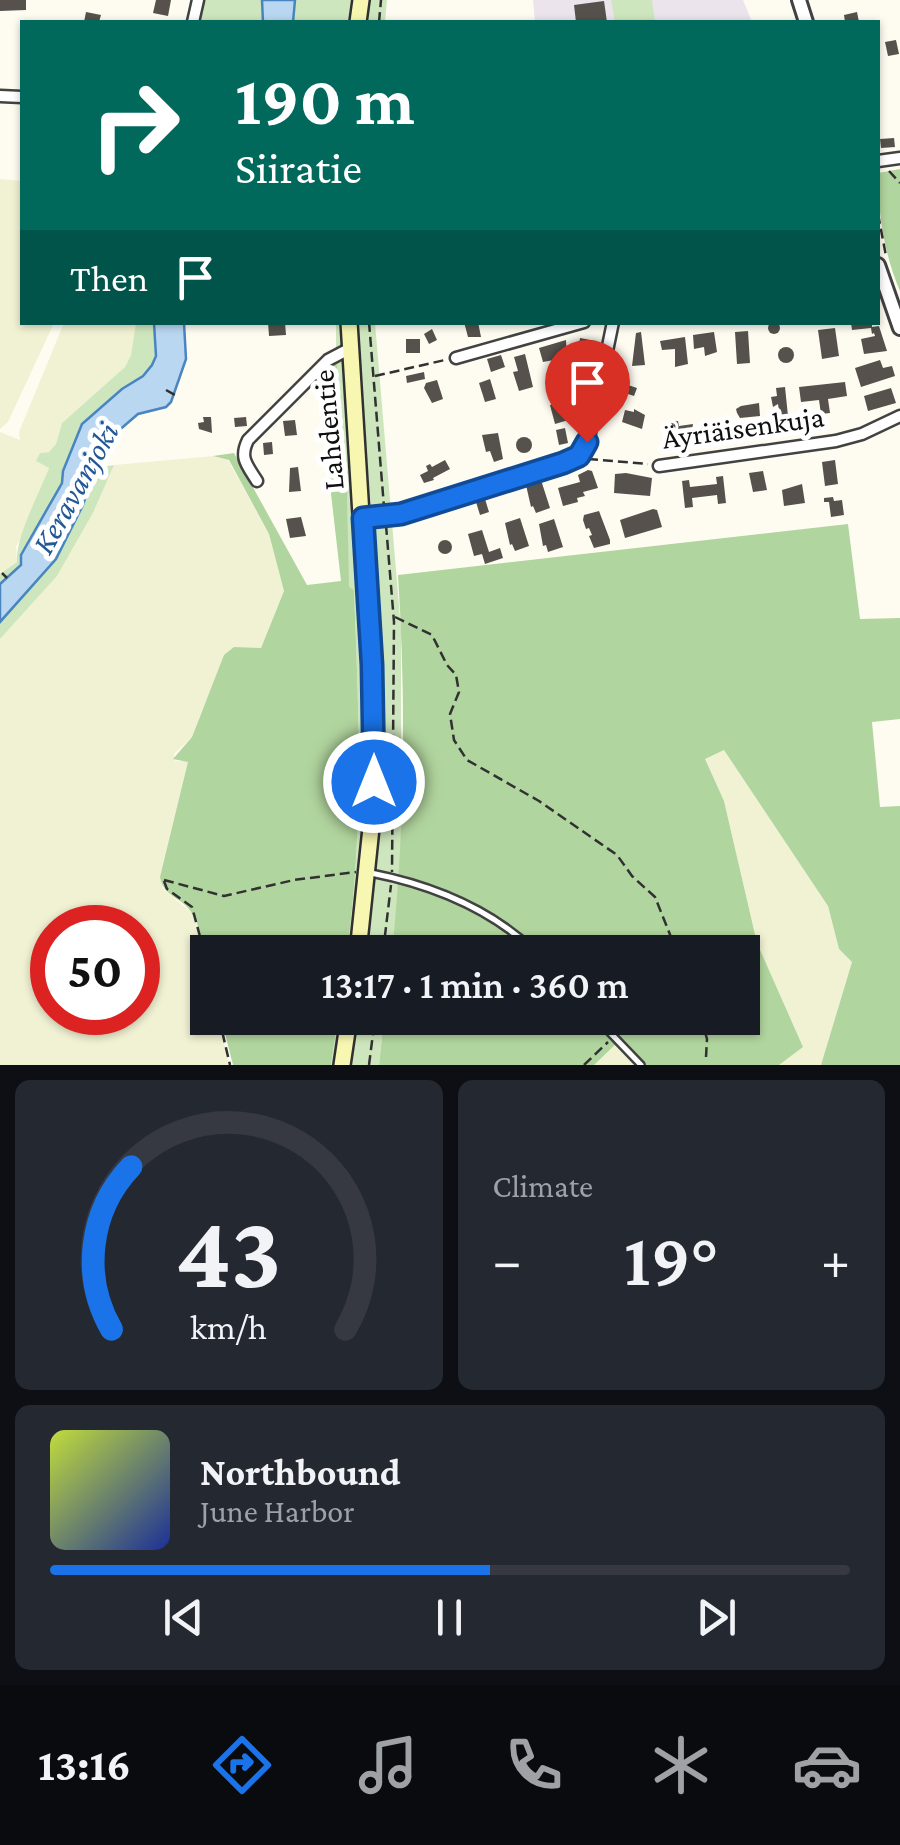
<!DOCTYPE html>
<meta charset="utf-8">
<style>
:root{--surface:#171b24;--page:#242831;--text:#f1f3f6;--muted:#9ea1a6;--line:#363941;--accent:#1a73e8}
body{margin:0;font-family:"Crimson Pro",serif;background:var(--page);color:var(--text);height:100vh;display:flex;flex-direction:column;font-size:38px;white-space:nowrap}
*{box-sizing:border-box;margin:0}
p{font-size:32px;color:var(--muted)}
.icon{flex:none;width:55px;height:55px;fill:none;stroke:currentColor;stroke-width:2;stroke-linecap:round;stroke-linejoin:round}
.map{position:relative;height:1065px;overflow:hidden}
.side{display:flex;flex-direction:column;gap:15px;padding:15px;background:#0d0f14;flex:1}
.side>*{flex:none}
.banner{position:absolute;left:20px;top:20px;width:860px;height:305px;border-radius:0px;box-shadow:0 2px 8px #0004;background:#00695c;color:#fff;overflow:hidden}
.speed{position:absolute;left:30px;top:905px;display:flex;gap:20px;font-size:50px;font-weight:700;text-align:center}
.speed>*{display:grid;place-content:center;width:130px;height:130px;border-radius:50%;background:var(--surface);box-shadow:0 2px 8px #0004;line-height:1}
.speed .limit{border:15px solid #d22;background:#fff;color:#111}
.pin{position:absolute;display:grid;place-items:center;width:85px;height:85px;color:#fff;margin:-102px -42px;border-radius:50% 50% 50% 0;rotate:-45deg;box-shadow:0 0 10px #0007}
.pin .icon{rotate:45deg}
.me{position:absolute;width:110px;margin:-55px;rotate:0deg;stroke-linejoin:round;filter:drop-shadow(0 0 8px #0008)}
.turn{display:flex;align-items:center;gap:35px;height:210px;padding:0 50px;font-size:45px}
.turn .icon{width:130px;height:130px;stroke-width:2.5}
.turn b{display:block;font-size:70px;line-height:85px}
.then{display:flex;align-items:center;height:95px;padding:0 50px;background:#0003;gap:20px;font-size:38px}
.big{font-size:75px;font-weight:600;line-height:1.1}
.side .widget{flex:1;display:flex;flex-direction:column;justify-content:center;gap:15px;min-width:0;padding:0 35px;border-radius:15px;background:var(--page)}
.side .dial{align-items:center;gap:0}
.dial svg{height:260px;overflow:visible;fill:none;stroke:var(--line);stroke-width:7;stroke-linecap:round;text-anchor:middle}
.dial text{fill:var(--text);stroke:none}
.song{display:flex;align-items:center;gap:30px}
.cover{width:120px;height:120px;border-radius:15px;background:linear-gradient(135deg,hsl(70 70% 55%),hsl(230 70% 35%))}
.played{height:10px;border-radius:5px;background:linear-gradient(90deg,var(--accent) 55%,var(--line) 55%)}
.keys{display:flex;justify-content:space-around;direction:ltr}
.heat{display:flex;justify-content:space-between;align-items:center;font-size:55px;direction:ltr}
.side .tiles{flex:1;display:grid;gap:15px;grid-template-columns:1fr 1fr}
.widget:last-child{grid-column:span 2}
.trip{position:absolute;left:190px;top:935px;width:570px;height:100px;border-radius:0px;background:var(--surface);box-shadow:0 2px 8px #0004;font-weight:600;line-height:100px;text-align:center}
.menu{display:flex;height:160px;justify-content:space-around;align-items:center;background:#090b0e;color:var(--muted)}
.menu .icon{width:70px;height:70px}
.menu .active{color:var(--accent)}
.menu b{font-size:45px;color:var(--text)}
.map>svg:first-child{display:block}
.industrial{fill:#ece4ec}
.farmland{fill:#f1f2d3;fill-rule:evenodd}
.green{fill:#cee6bd}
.forest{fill:#b1d59e}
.water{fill:#bad7f1;stroke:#4885c1;stroke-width:2.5}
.building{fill:#56514c}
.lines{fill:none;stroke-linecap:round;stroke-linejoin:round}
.service-casing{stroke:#424242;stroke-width:10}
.minor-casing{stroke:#424242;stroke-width:15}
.tertiary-casing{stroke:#424242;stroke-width:18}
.secondary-casing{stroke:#313131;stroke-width:20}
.path{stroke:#313131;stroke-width:2.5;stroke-dasharray:10 5;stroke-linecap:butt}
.service{stroke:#fff;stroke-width:5}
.minor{stroke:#fff;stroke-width:10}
.tertiary{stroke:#fff;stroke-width:12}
.secondary{stroke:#f8f7b2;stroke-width:15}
.route-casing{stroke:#114b97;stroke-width:25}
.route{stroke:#1a73e8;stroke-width:18}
.labels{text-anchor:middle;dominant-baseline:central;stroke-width:10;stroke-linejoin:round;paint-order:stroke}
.street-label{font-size:30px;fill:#0f0f0f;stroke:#fff}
.water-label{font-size:32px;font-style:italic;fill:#235895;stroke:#fff}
</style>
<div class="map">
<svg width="900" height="1065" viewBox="0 0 900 1065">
<rect width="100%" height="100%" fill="#fefcf1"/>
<!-- industrial -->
<path class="industrial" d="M533,0H743L752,22H535Z"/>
<!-- farmland -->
<g class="farmland">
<path d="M0,179L22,181V322L54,323L8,422L0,429Z"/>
<path d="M64,323H136L131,355L125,367L62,423L56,444L49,452L40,453L37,461L49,468L24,533L16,546L17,562L0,574V432L20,440L19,432Z"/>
<path d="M213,456L228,460L269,534L284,591L261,648L234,647L202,710L192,737L174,754L175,761H189L162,888L194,915L207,972L208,1018H218L229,1065H0V639L57,576L93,513L114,465ZM52,928H138V1012H52Z"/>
<path d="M724,750L828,906L839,949L852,962L821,1065H779L803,1047L757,943L724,801L704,758Z"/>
<path d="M618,1042L641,1065H594Z"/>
</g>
<!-- green -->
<g class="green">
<path d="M204,0H262L263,22H200Z"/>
<path d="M295,0H387L385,22H293Z"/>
<path d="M611,0H652L655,22H615Z"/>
<path d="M136,323H154C154,334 158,351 153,361C148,375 136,379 125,387C106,402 63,459 62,483L21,555V565L0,584V574L17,562C15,538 39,494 49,468L36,461L40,453L49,452L56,444L62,423L125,367L131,355Z"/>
<path d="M336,323H375L401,629V867L392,952H347C364,829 359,714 354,590L349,588L348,577L347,489L336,386Z"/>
<path d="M114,465L93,513L57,576L0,639V622C46,574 75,533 95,468Z"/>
<path d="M338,1018H384L379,1065H331Z"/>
</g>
<!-- forest -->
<g class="forest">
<path d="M900,169V291C884,254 878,213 878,173Z"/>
<path d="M336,356L347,489L349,587L354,590C359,715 364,827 347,952H208L207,967C203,950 201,926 191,912C181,896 164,898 160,877L188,762L173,759L192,737L224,655L234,647L261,648L284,591L269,534L229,460L213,456L234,453L307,585L341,581L319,389L310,380Z"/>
<path d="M848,524L860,619L900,618V719L872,722L880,807L900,806V1065H821L852,962L839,949L828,906L724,750L705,759L724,801L757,943L803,1047L779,1065H641L618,1042L594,1065H379L384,1018H742V952H392C405,828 406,700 398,575Z"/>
<path d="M221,1018H338L331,1065H233Z"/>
</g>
<!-- water -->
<g class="water">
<path d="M262,0H295L293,22H263Z"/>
<path d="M154,323H184L186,359L171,402L166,407L138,414L110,438L99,456L83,505L56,559L0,622V584L21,565V555L62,483L63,471L82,424L122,389L143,376L152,365L156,356Z"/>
</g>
<!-- building -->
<g class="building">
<path d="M0,0H26V10L0,11Z"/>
<path d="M156,0H171L168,16L153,13Z"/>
<path d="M604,1L607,22H576L574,5Z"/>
<path d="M86,12L101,15L99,22H84Z"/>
<path d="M857,12L859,22H845L844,15Z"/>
<path d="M896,40L899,54L888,56L885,42Z"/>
<path d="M894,138L895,147L881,148L880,139Z"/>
<circle cx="774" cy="328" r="6"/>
<path d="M268,322H285L286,335L269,336Z"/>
<path d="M464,322H478L481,337H468Z"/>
<path d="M851,322H872V327L879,326L887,351L864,354L861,339L875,336L874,333L872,334L871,328L852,330Z"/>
<path d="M835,328L839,356L822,359L818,330Z"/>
<path d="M432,329L437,340L429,344L424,334Z"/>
<path d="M748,331L750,363L737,364L735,332Z"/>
<path d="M641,332L645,365L632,366L636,333Z"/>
<path d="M714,332L717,352L705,356L704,347L694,349L693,335Z"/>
<path d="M685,337L688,364L675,367V349L662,350L660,341Z"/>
<path d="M580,338L596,341L587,380L571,376L572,349L578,350Z"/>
<rect x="406" y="339" width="14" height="14"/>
<path d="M566,340L568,376L560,377L559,359L543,362L539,348Z"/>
<circle cx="786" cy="355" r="8"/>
<path d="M525,354L533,387L519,391L513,372L518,371L514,357Z"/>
<path d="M501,355L505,367L491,372L487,359Z"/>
<path d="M880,360L883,368L892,366L895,376L861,387L855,368Z"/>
<path d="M424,372L425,379L407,383L406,376Z"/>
<path d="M490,379L496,399L485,402L479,383Z"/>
<path d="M437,380L443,399L432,403L424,388L426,383Z"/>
<path d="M619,382L637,388L634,396L616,390Z"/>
<path d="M845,382L847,396L828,399L830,413L821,414L819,400L801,402L799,387Z"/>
<path d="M785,387L788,416L780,417L778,404L773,407L771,397L777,396L776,388Z"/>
<path d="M891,388L896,403L868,411L864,396Z"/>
<path d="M576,397L582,416L555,424L550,405Z"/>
<path d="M759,403L760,416L740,418L737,413L736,409L741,406Z"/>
<path d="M634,409L645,415L642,429L622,422L625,410L634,412Z"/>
<path d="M203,417H211L212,433L199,429L198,423L204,422Z"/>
<path d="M246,417L247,426L235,427L234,418Z"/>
<path d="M295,420L297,435L285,436L283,421Z"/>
<path d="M678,421L679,426L693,424L691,436L675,438L674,434L668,435L667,423Z"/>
<rect x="754" y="425" width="8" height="13"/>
<path d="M565,428L568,443L559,445L556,430Z"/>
<path d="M498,433L503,459L494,462L490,451L486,452L482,435Z"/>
<circle cx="524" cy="445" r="8"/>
<path d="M272,442L273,454L264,455L263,443Z"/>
<path d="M445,460L450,469L433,478L434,480L424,483L420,475L428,471L426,466L430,464L432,467Z"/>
<path d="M835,460L838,484L825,486L822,462Z"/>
<path d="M298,467L301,491L289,492L290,468Z"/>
<path d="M588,470L592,471L598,488L583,492L585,496L577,498L578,502L563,506L558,488L580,482L578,475Z"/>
<path d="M763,471L767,490L753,492L749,473Z"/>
<path d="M626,473L652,478L650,496L614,493L615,474Z"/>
<path d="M723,476L726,503L718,504L717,495L692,498L693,507L685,508L682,481L689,480L690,487L717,484L716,477Z"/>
<path d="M541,480L550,508L536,513L533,506L531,507L526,485Z"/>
<path d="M802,484L805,503L784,506L782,490Z"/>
<path d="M833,497L834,501L842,500L844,515L831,517L829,502H824V498Z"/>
<path d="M485,499L489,512L480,515L476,502Z"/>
<path d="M653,509L657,510L662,527L625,538L620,520Z"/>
<path d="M599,511L610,540V544L594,548L589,536L592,535L589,528L586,529L583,520L584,515Z"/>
<path d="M301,517L306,536L290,538L286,519Z"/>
<path d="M520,518L529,546L515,551L512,544L510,545L505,523Z"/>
<path d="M554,519L563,547L548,552L546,545L543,546L539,524Z"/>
<path d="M482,530L489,552L500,548L503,558L485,564L482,554L474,556L468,534Z"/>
<circle cx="445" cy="547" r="7"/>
</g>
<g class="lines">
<!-- service casing -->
<g class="service-casing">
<g id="service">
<path d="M371,873C432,885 491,909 536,952"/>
<path d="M596,1018L641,1065"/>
</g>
</g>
<!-- minor casing -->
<g class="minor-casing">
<g id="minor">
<path d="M193,22L198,0"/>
<path d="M0,96L22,97"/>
<path d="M878,161L900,158"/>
<path d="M456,358L584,322"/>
<path d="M659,466L836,441L862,434L900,416"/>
<path d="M257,481C247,465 239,458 248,440L328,360L349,349"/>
<path d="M363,518L401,514L579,456L590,433L613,322"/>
</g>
</g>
<!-- tertiary casing -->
<g class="tertiary-casing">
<g id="tertiary">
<path d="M799,0L806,22"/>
<path d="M878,265L900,328"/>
</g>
</g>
<!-- secondary casing -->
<g class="secondary-casing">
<g id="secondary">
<path d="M358,22L361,0"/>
<path d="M349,322L374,724L373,809L358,952"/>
<path d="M342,1065L349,1018"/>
</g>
</g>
<!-- path -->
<g class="path">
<path d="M379,22L381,0"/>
<path d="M889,171L900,183"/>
<path d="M878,214L886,256"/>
<path d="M369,322L384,507"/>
<path d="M375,376L445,360"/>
<path d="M166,390L175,395"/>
<path d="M588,459L648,464"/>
<path d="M386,525L394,622L392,872"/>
<path d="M2,573L7,578"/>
<path d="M395,617L432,635L447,665L456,675L459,692L450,714L454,740L467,760L539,801L617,855L632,876L655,897L677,952"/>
<path d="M164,880L224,896L294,880L356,872"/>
<path d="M164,881L167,889L192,907L208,966"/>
<path d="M383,952L391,885"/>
<path d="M219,1018L230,1065"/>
<path d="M701,1018L707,1039L706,1057"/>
<path d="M369,1065L375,1018"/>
<path d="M584,1065L608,1042"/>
</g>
<!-- service -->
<use href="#service" class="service"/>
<!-- minor -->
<use href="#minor" class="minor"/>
<!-- tertiary -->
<use href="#tertiary" class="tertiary"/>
<!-- secondary -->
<use href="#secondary" class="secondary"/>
</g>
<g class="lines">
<!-- route casing -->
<g class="route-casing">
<path id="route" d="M374,782L372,665L363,518L401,514L563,463L579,456L587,442"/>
</g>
<!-- route -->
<use href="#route" class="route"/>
</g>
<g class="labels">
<!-- street labels -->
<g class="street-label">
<text transform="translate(743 427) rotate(-8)">Äyriäisenkuja</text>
<text transform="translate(328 430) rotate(-95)">Lahdentie</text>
</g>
<!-- water labels -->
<g class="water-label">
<text transform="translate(75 488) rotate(-61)">Keravanjoki</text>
</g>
</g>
</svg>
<div class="speed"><div class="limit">50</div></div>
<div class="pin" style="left:587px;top:442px;background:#d93025"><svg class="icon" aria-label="arrive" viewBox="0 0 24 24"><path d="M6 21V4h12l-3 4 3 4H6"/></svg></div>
<svg class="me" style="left:374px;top:782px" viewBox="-20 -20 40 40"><circle r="17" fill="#1a73e8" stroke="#fff" stroke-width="3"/><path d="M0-11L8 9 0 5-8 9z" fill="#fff"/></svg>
<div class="trip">13:17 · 1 min · 360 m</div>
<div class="banner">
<div class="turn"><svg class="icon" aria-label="right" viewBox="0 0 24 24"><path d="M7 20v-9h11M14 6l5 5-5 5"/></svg><div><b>190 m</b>Siiratie</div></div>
<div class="then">Then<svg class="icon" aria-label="arrive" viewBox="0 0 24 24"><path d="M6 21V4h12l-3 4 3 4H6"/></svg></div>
</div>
</div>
<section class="side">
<div class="tiles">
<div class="widget dial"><svg viewBox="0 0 100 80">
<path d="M14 69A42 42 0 1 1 86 69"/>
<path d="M14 69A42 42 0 0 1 20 19" stroke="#1a73e8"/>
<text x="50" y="56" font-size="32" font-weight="700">43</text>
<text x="50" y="72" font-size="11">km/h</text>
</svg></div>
<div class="widget"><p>Climate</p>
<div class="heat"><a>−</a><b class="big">19°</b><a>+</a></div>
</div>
<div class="widget">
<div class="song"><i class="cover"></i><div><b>Northbound</b><p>June Harbor</p></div></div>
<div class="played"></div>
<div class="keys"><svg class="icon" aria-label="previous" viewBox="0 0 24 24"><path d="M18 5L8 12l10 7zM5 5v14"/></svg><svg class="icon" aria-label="pause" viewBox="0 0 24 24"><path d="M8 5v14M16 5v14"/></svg><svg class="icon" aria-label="next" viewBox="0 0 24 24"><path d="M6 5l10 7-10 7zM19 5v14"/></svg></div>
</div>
</div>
</section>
<nav class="menu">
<b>13:16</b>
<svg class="icon active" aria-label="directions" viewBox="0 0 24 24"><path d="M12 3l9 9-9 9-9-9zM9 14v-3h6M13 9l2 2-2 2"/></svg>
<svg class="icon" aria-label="music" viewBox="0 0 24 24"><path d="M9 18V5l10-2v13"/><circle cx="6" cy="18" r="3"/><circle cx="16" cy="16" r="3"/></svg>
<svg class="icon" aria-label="phone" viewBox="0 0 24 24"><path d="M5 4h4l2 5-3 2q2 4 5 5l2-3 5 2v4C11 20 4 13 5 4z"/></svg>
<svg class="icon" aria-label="climate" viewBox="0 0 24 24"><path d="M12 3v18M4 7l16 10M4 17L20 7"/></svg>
<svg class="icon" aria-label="car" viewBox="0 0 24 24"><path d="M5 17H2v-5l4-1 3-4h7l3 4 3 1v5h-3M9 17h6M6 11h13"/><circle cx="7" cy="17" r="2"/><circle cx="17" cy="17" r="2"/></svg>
</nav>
